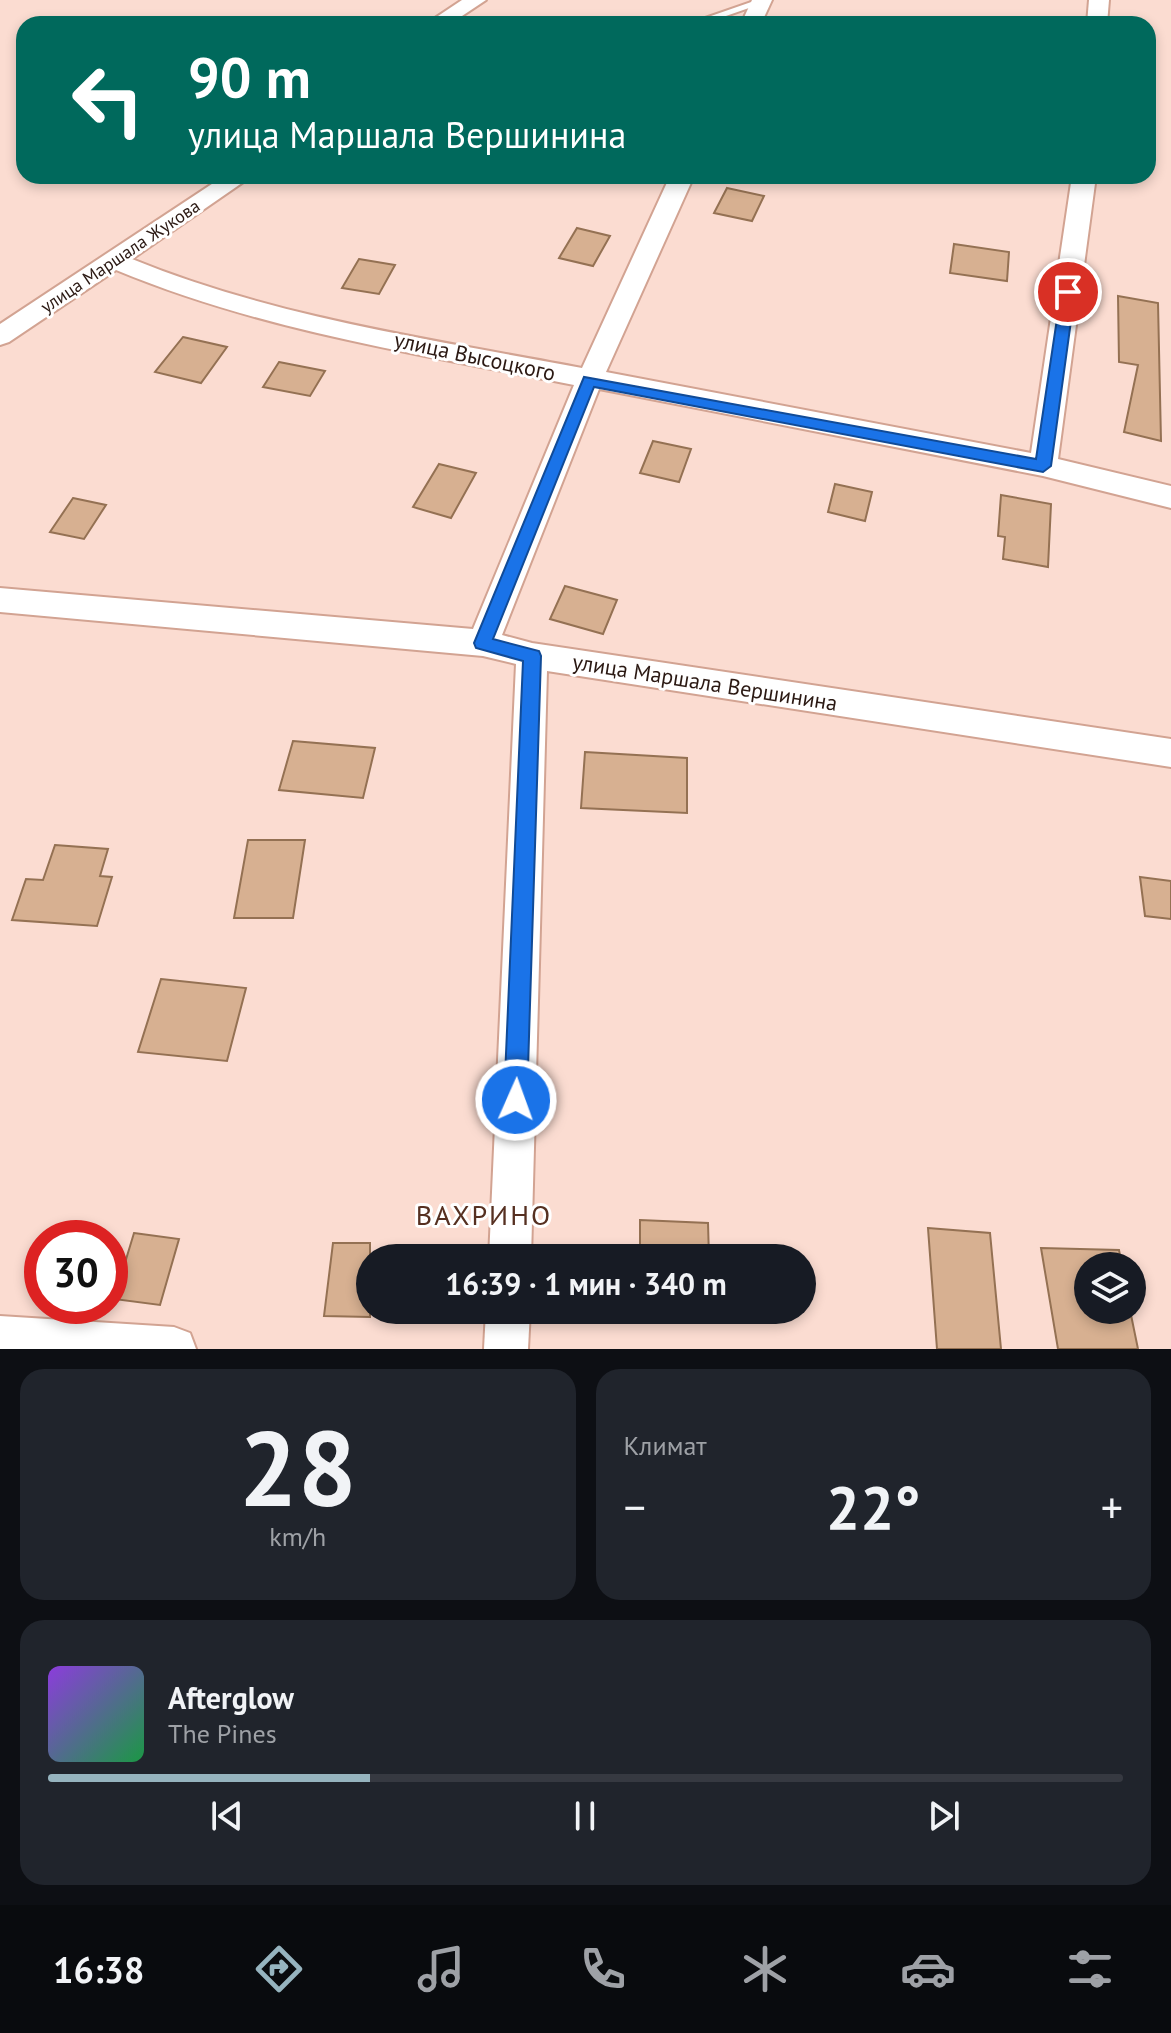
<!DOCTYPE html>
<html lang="ru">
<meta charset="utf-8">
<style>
:root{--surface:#171b24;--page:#20242c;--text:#f1f3f6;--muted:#9ea1a6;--line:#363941;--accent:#96b4bf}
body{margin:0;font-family:"PT Sans",sans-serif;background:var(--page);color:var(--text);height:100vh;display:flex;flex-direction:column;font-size:30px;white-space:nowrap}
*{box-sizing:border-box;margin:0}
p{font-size:26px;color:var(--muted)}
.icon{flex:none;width:44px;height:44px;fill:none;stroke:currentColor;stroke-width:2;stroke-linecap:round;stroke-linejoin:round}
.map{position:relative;height:1349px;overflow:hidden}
.sheet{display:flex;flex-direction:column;gap:20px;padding:20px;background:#0d0f14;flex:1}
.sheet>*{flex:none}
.top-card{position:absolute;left:16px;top:16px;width:1140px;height:168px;border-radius:24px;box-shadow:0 4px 12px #0003;background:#00695c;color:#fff;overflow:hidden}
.tools{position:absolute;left:1074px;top:1252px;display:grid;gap:16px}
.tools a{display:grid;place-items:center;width:72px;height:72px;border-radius:50%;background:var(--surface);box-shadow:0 4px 12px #0003;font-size:40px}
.speed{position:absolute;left:24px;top:1220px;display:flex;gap:16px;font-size:40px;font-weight:700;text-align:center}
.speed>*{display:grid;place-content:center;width:104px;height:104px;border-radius:50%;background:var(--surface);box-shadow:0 4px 12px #0003;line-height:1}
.speed .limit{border:12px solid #d22;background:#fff;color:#111}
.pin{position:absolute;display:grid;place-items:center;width:68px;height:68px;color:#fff;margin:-34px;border:4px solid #fff;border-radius:50%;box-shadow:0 2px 8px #0007}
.me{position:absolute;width:88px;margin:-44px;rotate:2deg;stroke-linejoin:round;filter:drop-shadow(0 0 6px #0008)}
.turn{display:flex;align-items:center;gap:28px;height:168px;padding:0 40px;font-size:36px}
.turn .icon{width:104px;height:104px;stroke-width:2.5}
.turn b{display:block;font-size:56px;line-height:68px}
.big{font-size:60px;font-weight:600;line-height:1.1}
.sheet .card{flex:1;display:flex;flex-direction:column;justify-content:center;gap:12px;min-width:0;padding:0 28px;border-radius:24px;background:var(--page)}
.sheet .dial{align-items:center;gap:0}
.dial b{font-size:104px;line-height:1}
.song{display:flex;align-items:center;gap:24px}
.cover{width:96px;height:96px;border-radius:12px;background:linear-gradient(135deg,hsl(270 70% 55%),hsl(140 70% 35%))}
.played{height:8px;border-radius:4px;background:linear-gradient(90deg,var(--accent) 30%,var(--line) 30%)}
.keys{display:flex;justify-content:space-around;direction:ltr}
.heat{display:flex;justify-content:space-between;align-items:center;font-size:44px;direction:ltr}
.sheet .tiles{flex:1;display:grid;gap:20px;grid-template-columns:1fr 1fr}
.card:last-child{grid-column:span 2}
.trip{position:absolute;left:356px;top:1244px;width:460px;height:80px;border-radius:40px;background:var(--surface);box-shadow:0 4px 12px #0003;font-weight:600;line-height:80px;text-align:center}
.tab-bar{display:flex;height:128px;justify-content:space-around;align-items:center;background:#090b0e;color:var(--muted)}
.tab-bar .icon{width:56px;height:56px}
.tab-bar .active{color:var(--accent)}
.tab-bar b{font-size:36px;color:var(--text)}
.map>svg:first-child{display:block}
.building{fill:#d7b091;stroke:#947153;stroke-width:2}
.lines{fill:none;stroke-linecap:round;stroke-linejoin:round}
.lane-casing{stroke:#d2a392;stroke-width:4}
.street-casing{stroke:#d2a392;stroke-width:4}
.lane{fill:#fff;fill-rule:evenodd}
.street{fill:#fff;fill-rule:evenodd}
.route{fill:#1a73e8;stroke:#114b97;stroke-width:2}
.labels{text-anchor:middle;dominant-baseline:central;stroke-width:6;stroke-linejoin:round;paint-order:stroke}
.far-street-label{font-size:18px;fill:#2b1913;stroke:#fff}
.street-label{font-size:22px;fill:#2b1913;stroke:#fff}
.near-neighbourhood-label{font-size:28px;letter-spacing:2px;fill:#563021;stroke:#fff}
</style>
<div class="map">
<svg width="1171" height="1349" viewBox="0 0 1171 1349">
<rect width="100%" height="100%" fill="#fbdcd1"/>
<!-- building -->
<g class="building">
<path d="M727,188L764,196L752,221L714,213Z"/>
<path d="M577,228L610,236L593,266L559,258Z"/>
<path d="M954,244L1009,252L1007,281L950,273Z"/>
<path d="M359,259L395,265L379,294L342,288Z"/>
<path d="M1118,296L1158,303L1161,441L1124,432L1138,365L1119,362Z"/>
<path d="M183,337L227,347L201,383L155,372Z"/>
<path d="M279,362L325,371L310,396L263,387Z"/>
<path d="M653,441L691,449L679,482L640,473Z"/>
<path d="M439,464L476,473L451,518L413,507Z"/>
<path d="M835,484L872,492L865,521L828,512Z"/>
<path d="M1001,495L1051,504L1048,567L1003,559L1005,537L998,536Z"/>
<path d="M73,498L106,505L84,539L50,532Z"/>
<path d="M565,586L617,600L603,634L550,619Z"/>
<path d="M293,741L375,748L363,798L279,790Z"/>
<path d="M585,752L687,758V813L581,808Z"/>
<path d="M248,840H305L293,918H234Z"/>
<path d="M55,845L108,849L100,876L112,877L97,926L12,920L26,879L43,880Z"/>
<path d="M1140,877L1171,881V919L1145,916Z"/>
<path d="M161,979L246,988L227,1061L138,1052Z"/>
<path d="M640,1220L708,1223L709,1258H640Z"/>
<path d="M928,1228L990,1233L1001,1349H937Z"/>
<path d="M134,1233L179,1239L160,1305L114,1299Z"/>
<path d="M333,1243H370V1317L324,1316Z"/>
<path d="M1041,1248L1119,1250L1122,1266H1088V1310H1130L1138,1349H1058Z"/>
</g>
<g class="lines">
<!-- lane casing -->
<g class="lane-casing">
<path id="lane" d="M757,0L766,2L703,24H688Z"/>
</g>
<!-- street casing -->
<g class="street-casing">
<g id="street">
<path d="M462,0H486L450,24H426Z"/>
<path d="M752,0H772L761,24H741Z"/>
<path d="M1089,0H1109L1107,24H1087Z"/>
<path d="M224,176H252L132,259C277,318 429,339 582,368L670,176H694L606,372L1031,453L1072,176H1096L1058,459L1171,486V508L1043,476L599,389L502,635L532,643L1171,739V767L547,671L531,1258H489L516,664L483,656L0,612V588L473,629L574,385C419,354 263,331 116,270L9,342L0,345V324Z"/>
<path d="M486,1310H530L528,1349H484Z"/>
<path d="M0,1316L174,1327L190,1333L196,1349H0Z"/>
</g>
</g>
<!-- lane -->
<use href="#lane" class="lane"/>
<!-- street -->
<use href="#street" class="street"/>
</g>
<!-- route -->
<path class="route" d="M1068,287L1075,292L1051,466L1043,472L594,387L493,639L539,651L541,656L527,1100L524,1108L516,1111L508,1108L504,1100L523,661L476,648L474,643L584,377L1036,459L1061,292Z"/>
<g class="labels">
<!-- far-street labels -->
<g class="far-street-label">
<text transform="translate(120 256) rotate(-34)">улица Маршала Жукова</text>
</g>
<!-- street labels -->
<g class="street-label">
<text transform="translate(475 356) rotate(12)">улица Высоцкого</text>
<text transform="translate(705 682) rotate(9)">улица Маршала Вершинина</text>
</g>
<!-- near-neighbourhood labels -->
<g class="near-neighbourhood-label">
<text x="484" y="1214">ВАХРИНО</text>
</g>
</g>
</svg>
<div class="tools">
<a><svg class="icon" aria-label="layers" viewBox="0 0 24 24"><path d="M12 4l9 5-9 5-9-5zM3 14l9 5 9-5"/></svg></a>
</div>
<div class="speed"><div class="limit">30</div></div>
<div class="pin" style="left:1068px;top:292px;background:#d93025"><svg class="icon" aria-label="arrive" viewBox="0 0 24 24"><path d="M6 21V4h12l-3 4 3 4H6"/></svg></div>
<svg class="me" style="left:516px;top:1100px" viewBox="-20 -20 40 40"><circle r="17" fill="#1a73e8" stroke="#fff" stroke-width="3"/><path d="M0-11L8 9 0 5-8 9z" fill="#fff"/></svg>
<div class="trip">16:39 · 1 мин · 340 m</div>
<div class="top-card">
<div class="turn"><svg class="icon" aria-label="left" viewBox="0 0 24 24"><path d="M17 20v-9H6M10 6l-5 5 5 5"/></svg><div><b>90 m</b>улица Маршала Вершинина</div></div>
</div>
</div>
<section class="sheet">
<div class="tiles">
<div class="card dial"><b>28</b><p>km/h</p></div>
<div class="card"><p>Климат</p>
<div class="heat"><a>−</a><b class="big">22°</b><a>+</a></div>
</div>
<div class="card">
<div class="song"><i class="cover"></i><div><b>Afterglow</b><p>The Pines</p></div></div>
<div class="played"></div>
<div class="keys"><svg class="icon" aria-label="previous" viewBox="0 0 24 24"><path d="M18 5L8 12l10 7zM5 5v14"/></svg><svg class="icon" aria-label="pause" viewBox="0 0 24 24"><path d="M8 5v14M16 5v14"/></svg><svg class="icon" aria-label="next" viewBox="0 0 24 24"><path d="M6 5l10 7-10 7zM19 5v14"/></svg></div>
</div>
</div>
</section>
<nav class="tab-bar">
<b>16:38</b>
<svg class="icon active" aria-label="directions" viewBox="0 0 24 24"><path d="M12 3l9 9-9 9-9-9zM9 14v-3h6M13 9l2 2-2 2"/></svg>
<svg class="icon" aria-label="music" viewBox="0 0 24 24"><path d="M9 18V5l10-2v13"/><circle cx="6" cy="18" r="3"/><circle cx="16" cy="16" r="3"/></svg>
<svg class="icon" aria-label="phone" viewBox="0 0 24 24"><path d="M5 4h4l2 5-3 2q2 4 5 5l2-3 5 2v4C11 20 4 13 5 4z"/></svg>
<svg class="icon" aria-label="climate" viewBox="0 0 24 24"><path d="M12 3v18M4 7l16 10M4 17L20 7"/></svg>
<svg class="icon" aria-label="car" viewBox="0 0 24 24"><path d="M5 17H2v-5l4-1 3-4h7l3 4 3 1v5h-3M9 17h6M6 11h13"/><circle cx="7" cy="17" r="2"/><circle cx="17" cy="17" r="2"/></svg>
<svg class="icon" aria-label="filters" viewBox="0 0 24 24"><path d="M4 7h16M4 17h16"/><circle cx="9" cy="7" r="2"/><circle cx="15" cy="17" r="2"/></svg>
</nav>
